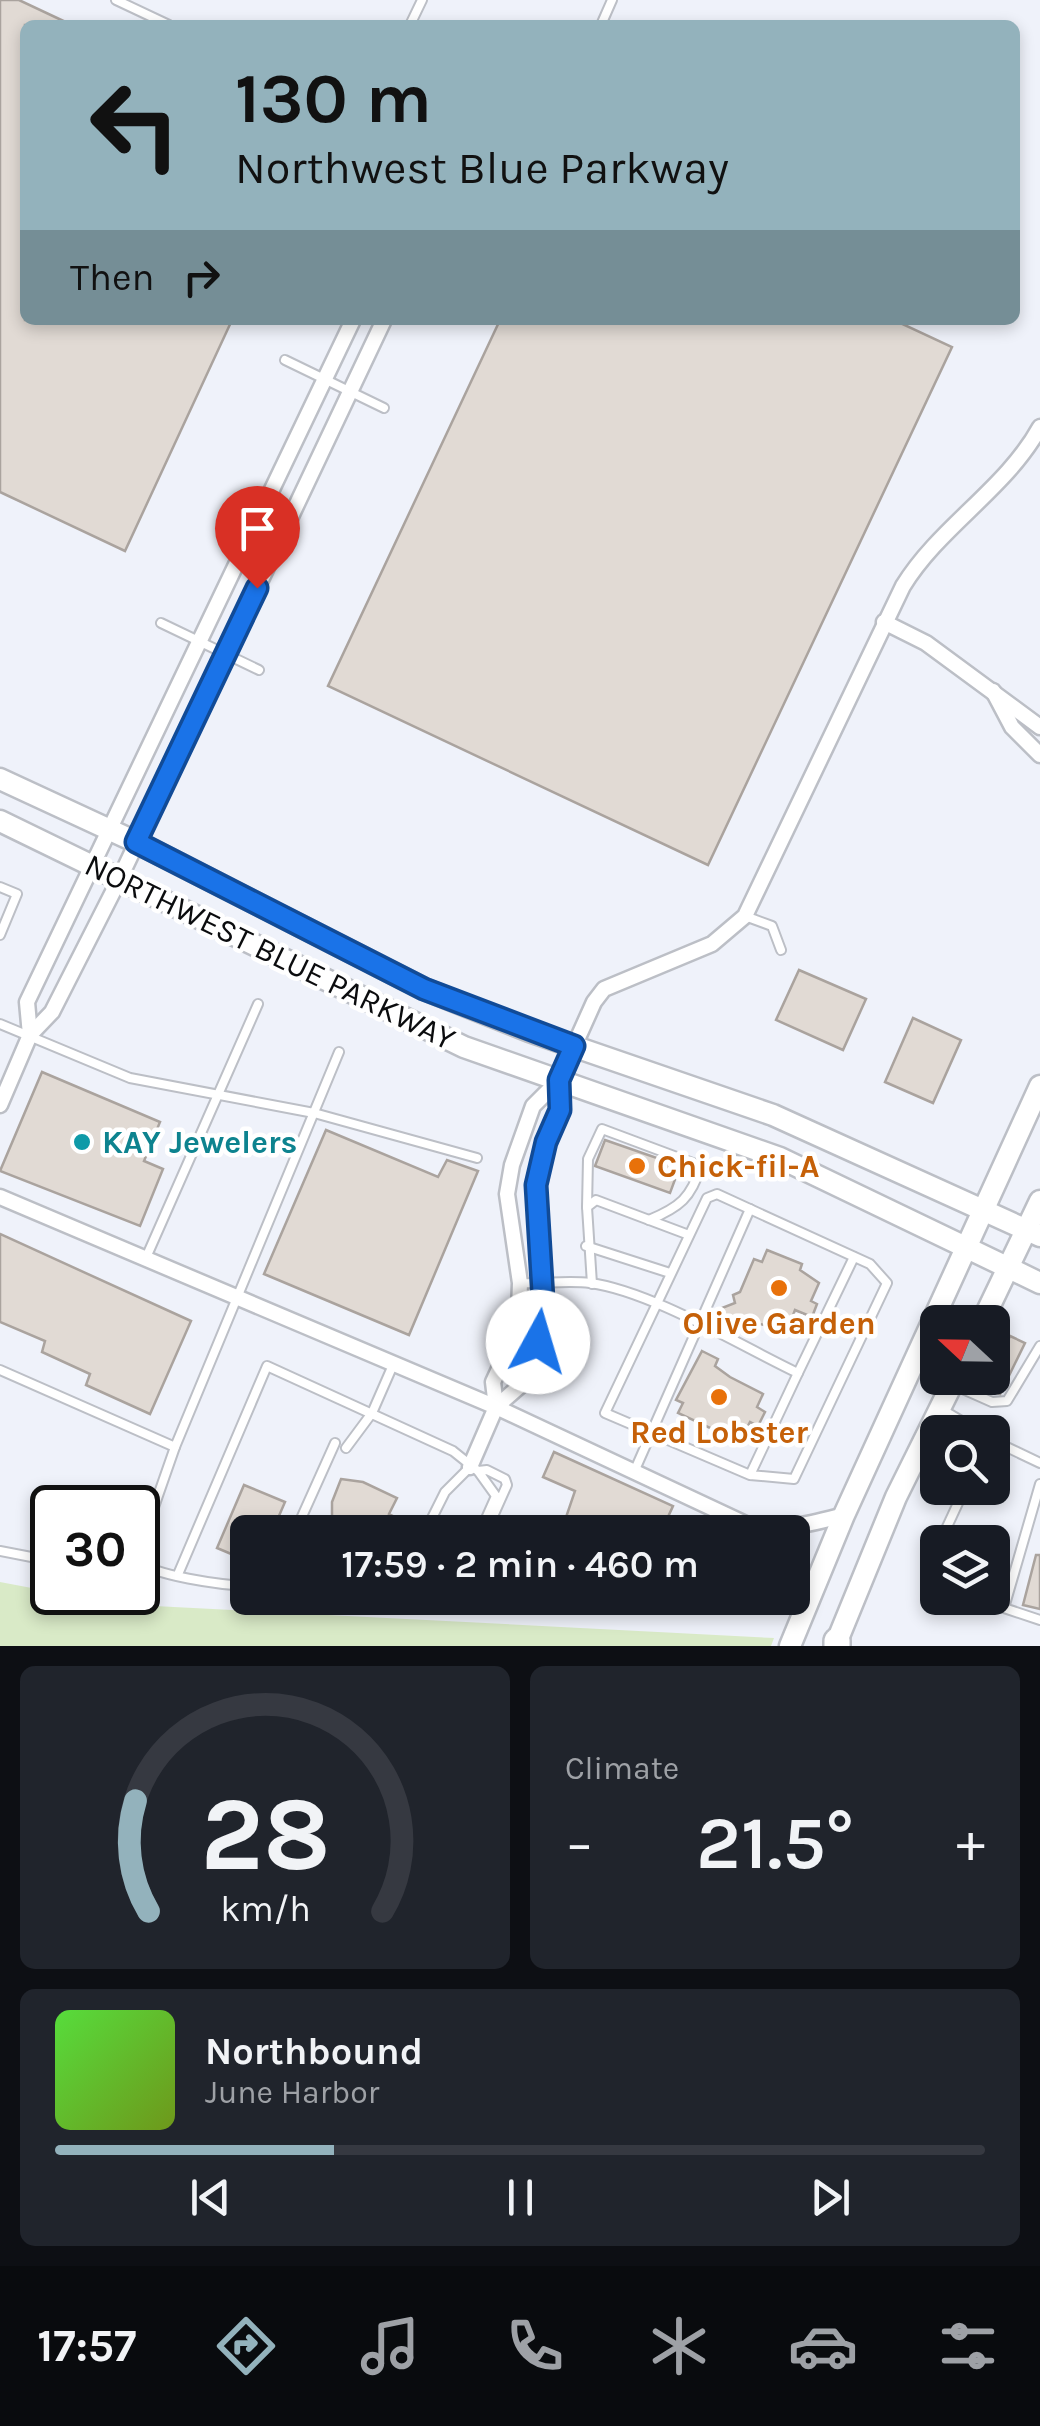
<!DOCTYPE html>
<meta charset="utf-8">
<style>
:root{--surface:#171b24;--page:#20242c;--text:#f1f3f6;--muted:#9ea1a6;--line:#363941;--accent:#93b2bc}
body{margin:0;font-family:Karla,sans-serif;background:var(--page);color:var(--text);height:100vh;display:flex;flex-direction:column;font-size:38px;white-space:nowrap}
*{box-sizing:border-box;margin:0}
p{font-size:32px;color:var(--muted)}
.icon{flex:none;width:55px;height:55px;fill:none;stroke:currentColor;stroke-width:2;stroke-linecap:round;stroke-linejoin:round}
.map{position:relative;height:1646px;overflow:hidden}
.drawer{display:flex;flex-direction:column;gap:20px;padding:20px;background:#0d0f14;flex:1}
.drawer>*{flex:none}
.hud{position:absolute;left:20px;top:20px;width:1000px;height:305px;border-radius:15px;box-shadow:0 5px 15px #0003;background:#93b2bc;color:#111;overflow:hidden}
.needle{width:65px;rotate:292deg}
.controls{position:absolute;left:920px;top:1305px;display:grid;gap:20px}
.controls a{display:grid;place-items:center;width:90px;height:90px;border-radius:15px;background:var(--surface);box-shadow:0 5px 15px #0003;font-size:50px}
.speed{position:absolute;left:30px;top:1485px;display:flex;gap:20px;font-size:50px;font-weight:700;text-align:center}
.speed>*{display:grid;place-content:center;width:130px;height:130px;border-radius:50%;background:var(--surface);box-shadow:0 5px 15px #0003;line-height:1}
.speed .limit{border:5px solid #111;border-radius:15px;background:#fff;color:#111}
.pin{position:absolute;display:grid;place-items:center;width:85px;height:85px;color:#fff;margin:-102px -42px;border-radius:50% 50% 50% 0;rotate:-45deg;box-shadow:0 0 10px #0007}
.pin .icon{rotate:45deg}
.me{position:absolute;width:110px;margin:-55px;rotate:6deg;stroke-linejoin:round;filter:drop-shadow(0 0 8px #0008)}
.turn{display:flex;align-items:center;gap:35px;height:210px;padding:0 50px;font-size:45px}
.turn .icon{width:130px;height:130px;stroke-width:2.5}
.turn b{display:block;font-size:70px;line-height:85px}
.then{display:flex;align-items:center;height:95px;padding:0 50px;background:#0003;gap:20px;font-size:38px}
.big{font-size:75px;font-weight:600;line-height:1.1}
.drawer .card{flex:1;display:flex;flex-direction:column;justify-content:center;gap:15px;min-width:0;padding:0 35px;border-radius:15px;background:var(--page)}
.drawer .dial{align-items:center;gap:0}
.dial svg{height:260px;overflow:visible;fill:none;stroke:var(--line);stroke-width:7;stroke-linecap:round;text-anchor:middle}
.dial text{fill:var(--text);stroke:none}
.song{display:flex;align-items:center;gap:30px}
.cover{width:120px;height:120px;border-radius:15px;background:linear-gradient(135deg,hsl(110 70% 55%),hsl(80 70% 35%))}
.played{height:10px;border-radius:5px;background:linear-gradient(90deg,var(--accent) 30%,var(--line) 30%)}
.keys{display:flex;justify-content:space-around;direction:ltr}
.heat{display:flex;justify-content:space-between;align-items:center;font-size:55px;direction:ltr}
.drawer .tiles{flex:1;display:grid;gap:20px;grid-template-columns:1fr 1fr}
.card:last-child{grid-column:span 2}
.trip{position:absolute;left:230px;top:1515px;width:580px;height:100px;border-radius:15px;background:var(--surface);box-shadow:0 5px 15px #0003;font-weight:600;line-height:100px;text-align:center}
.dock{display:flex;height:160px;justify-content:space-around;align-items:center;background:#090b0e;color:var(--muted)}
.dock .icon{width:70px;height:70px}
.dock .current{color:var(--accent)}
.dock b{font-size:45px;color:var(--text)}
.map>svg:first-child{display:block}
.green{fill:#d9eac7}
.building{fill:#e1dad4;stroke:#aaa39e;stroke-width:2.5}
.lines{fill:none;stroke-linecap:round;stroke-linejoin:round}
.lane-casing{stroke:#bcbfc6;stroke-width:12}
.street-casing{stroke:#bcbfc6;stroke-width:19}
.secondary-casing{stroke:#bcbfc6;stroke-width:25}
.highway-casing{stroke:#bcbfc6;stroke-width:30}
.lane{stroke:#fff;stroke-width:8}
.street{stroke:#fff;stroke-width:14}
.secondary{stroke:#fff;stroke-width:20}
.highway{stroke:#fff;stroke-width:25}
.route-casing{stroke:#114b97;stroke-width:25}
.route{stroke:#1a73e8;stroke-width:18}
.culture-dot{fill:#0f9aa8;stroke:#fff;stroke-width:4}
.food-dot{fill:#e8710a;stroke:#fff;stroke-width:4}
.labels{text-anchor:middle;dominant-baseline:central;stroke-width:9;stroke-linejoin:round;paint-order:stroke}
.street-label{font-size:32px;fill:#0b0c0e;stroke:#fff}
.culture-label{font-size:32px;font-weight:bold;fill:#0d838f;stroke:#fff;text-anchor:start}
.food-label{font-size:32px;font-weight:bold;fill:#c56008;stroke:#fff}
</style>
<div class="map">
<svg width="1040" height="1646" viewBox="0 0 1040 1646">
<rect width="100%" height="100%" fill="#eff2fa"/>
<!-- green -->
<path class="green" d="M0,1582L116,1604L774,1638L771,1646H0Z"/>
<!-- building -->
<g class="building">
<path d="M0,0H19L72,25H25V320H232L125,551L0,492Z"/>
<path d="M500,320H894L952,347L708,865L328,686Z"/>
<path d="M799,970L866,999L843,1050L776,1020Z"/>
<path d="M913,1018L961,1040L933,1103L885,1082Z"/>
<path d="M42,1072L160,1122L144,1161L163,1169L140,1226L0,1171Z"/>
<path d="M326,1130L438,1177L447,1160L478,1171L409,1335L264,1274Z"/>
<path d="M605,1140L680,1166L670,1193L595,1166Z"/>
<path d="M0,1234L191,1321L150,1414L86,1385L90,1374L42,1352L45,1341L0,1322Z"/>
<path d="M767,1250L802,1264L800,1270L819,1283L811,1301L817,1304L812,1317L795,1310L787,1331L749,1321L729,1328L722,1308L735,1303L733,1295L740,1292L754,1259L762,1262Z"/>
<path d="M1010,1336L1025,1343L1000,1394L987,1388Z"/>
<path d="M702,1351L718,1359L715,1366L730,1377L763,1394L757,1407L765,1412L758,1426L750,1422L740,1442L678,1413L683,1403L676,1400Z"/>
<path d="M554,1452L673,1506L661,1532L646,1525L643,1532H626L609,1525L605,1532H561L575,1491L543,1477Z"/>
<path d="M341,1479L363,1482L397,1498L389,1514L397,1518L390,1532H332V1502Z"/>
<path d="M244,1485L285,1502L272,1532H248V1561L217,1548Z"/>
<path d="M1036,1555H1040V1609L1023,1605Z"/>
</g>
<g class="lines">
<!-- lane casing -->
<g class="lane-casing">
<g id="lane">
<path d="M116,0L169,25"/>
<path d="M410,25L422,0"/>
<path d="M601,25L612,0"/>
<path d="M285,360L384,408"/>
<path d="M161,623L259,670"/>
<path d="M0,887L17,894L0,935"/>
<path d="M745,916L772,926L781,950"/>
<path d="M0,1024L130,1078L314,1113L477,1158"/>
<path d="M587,1207L588,1159L602,1129L701,1166C691,1198 680,1207 649,1220"/>
<path d="M586,1246L670,1273"/>
<path d="M145,1260L258,1004"/>
<path d="M520,1283C543,1284 568,1280 590,1283C651,1291 741,1346 798,1373L750,1475L794,1479L887,1283L870,1264L717,1194L707,1198L605,1413L750,1475"/>
<path d="M592,1284L587,1207L596,1200L689,1235"/>
<path d="M0,1370L175,1447"/>
<path d="M798,1373L854,1257"/>
<path d="M956,1386L992,1402L1007,1401L1040,1346"/>
<path d="M941,1409L980,1432"/>
<path d="M992,1440L1040,1463"/>
<path d="M346,1448L372,1413L393,1365"/>
<path d="M634,1472L750,1209"/>
<path d="M1040,1484L1004,1608L1040,1620"/>
<path d="M295,1532L335,1443"/>
<path d="M425,1532L445,1492L470,1467"/>
<path d="M480,1532L496,1496L478,1471L487,1470L505,1479L507,1485L486,1532"/>
<path d="M668,1532L678,1524L703,1532"/>
<path d="M940,1542L965,1488"/>
<path d="M938,1548L929,1572L938,1585"/>
<path d="M0,1551L52,1561"/>
<path d="M138,1553L175,1447L339,1052"/>
<path d="M138,1560C151,1576 223,1585 248,1586"/>
<path d="M179,1572L267,1366L453,1451L478,1471"/>
<path d="M485,1598L619,1601L654,1598"/>
<path d="M973,1598L1004,1608"/>
</g>
</g>
<!-- street casing -->
<g class="street-casing">
<g id="street">
<path d="M884,622L926,643L1040,727"/>
<path d="M993,691L1012,727L1040,755"/>
<path d="M30,1035L27,1002L353,320"/>
<path d="M0,1105L30,1035L52,1012L120,878L384,320"/>
<path d="M0,1197L496,1407L748,1525C783,1531 811,1524 844,1515"/>
<path d="M496,1407L493,1382L512,1341L519,1310L520,1283L507,1194L512,1165L533,1106L559,1080L594,1002L604,989L712,944L745,916L903,586C940,526 1006,489 1040,427"/>
<path d="M470,1467L496,1407L521,1385L538,1342L544,1316L536,1185L546,1142L560,1111L559,1080"/>
</g>
</g>
<!-- secondary casing -->
<g class="secondary-casing">
<g id="secondary">
<path d="M0,779L136,842L424,989L529,1031L773,1115L1040,1236"/>
<path d="M0,821L464,1047L780,1158L1040,1283"/>
<path d="M982,1322L1040,1201"/>
<path d="M790,1646L844,1515L1040,1086"/>
<path d="M835,1646L896,1497L955,1378"/>
</g>
</g>
<!-- highway casing -->
<g class="highway-casing">
<path id="highway" d="M837,1641V1646"/>
</g>
<!-- lane -->
<use href="#lane" class="lane"/>
<!-- street -->
<use href="#street" class="street"/>
<!-- secondary -->
<use href="#secondary" class="secondary"/>
<!-- highway -->
<use href="#highway" class="highway"/>
</g>
<g class="lines">
<!-- route casing -->
<g class="route-casing">
<path id="route" d="M257,588L136,842L424,989L574,1046L559,1080L560,1110L546,1142L536,1185L544,1316L538,1342"/>
</g>
<!-- route -->
<use href="#route" class="route"/>
</g>
<!-- markers -->
<circle class="culture-dot" cx="82" cy="1142" r="10"/>
<g class="food-dot">
<circle cx="637" cy="1166" r="10"/>
<circle cx="779" cy="1288" r="10"/>
<circle cx="719" cy="1397" r="10"/>
</g>
<g class="labels">
<!-- street labels -->
<g class="street-label">
<text transform="translate(270 952) rotate(26)">NORTHWEST BLUE PARKWAY</text>
</g>
<!-- culture labels -->
<g class="culture-label">
<text x="102" y="1142">KAY Jewelers</text>
</g>
<!-- food labels -->
<g class="food-label">
<text x="657" y="1166" text-anchor="start">Chick-fil-A</text>
<text x="779" y="1323">Olive Garden</text>
<text x="719" y="1432">Red Lobster</text>
</g>
</g>
</svg>
<div class="controls">
<a><svg class="needle" viewBox="-14 -14 28 28"><path d="M0-13l5 13h-10z" fill="#e53935"/><path d="M0 13l5-13h-10z" fill="#9ea1a6"/></svg></a>
<a><svg class="icon" aria-label="search" viewBox="0 0 24 24"><circle cx="10" cy="10" r="6"/><path d="M15 15l6 6"/></svg></a>
<a><svg class="icon" aria-label="layers" viewBox="0 0 24 24"><path d="M12 4l9 5-9 5-9-5zM3 14l9 5 9-5"/></svg></a>
</div>
<div class="speed"><div class="limit">30</div></div>
<div class="pin" style="left:257px;top:588px;background:#d93025"><svg class="icon" aria-label="arrive" viewBox="0 0 24 24"><path d="M6 21V4h12l-3 4 3 4H6"/></svg></div>
<svg class="me" style="left:538px;top:1342px" viewBox="-20 -20 40 40"><circle r="19" fill="#fff"/><path d="M0-13L10 11 0 6-10 11z" fill="#1a73e8"/></svg>
<div class="trip">17:59 · 2 min · 460 m</div>
<div class="hud">
<div class="turn"><svg class="icon" aria-label="left" viewBox="0 0 24 24"><path d="M17 20v-9H6M10 6l-5 5 5 5"/></svg><div><b>130 m</b>Northwest Blue Parkway</div></div>
<div class="then">Then<svg class="icon" aria-label="right" viewBox="0 0 24 24"><path d="M7 20v-9h11M14 6l5 5-5 5"/></svg></div>
</div>
</div>
<section class="drawer">
<div class="tiles">
<div class="card dial"><svg viewBox="0 0 100 80">
<path d="M14 69A42 42 0 1 1 86 69"/>
<path d="M14 69A42 42 0 0 1 10 35" stroke="#93b2bc"/>
<text x="50" y="56" font-size="32" font-weight="700">28</text>
<text x="50" y="72" font-size="11">km/h</text>
</svg></div>
<div class="card"><p>Climate</p>
<div class="heat"><a>−</a><b class="big">21.5°</b><a>+</a></div>
</div>
<div class="card">
<div class="song"><i class="cover"></i><div><b>Northbound</b><p>June Harbor</p></div></div>
<div class="played"></div>
<div class="keys"><svg class="icon" aria-label="previous" viewBox="0 0 24 24"><path d="M18 5L8 12l10 7zM5 5v14"/></svg><svg class="icon" aria-label="pause" viewBox="0 0 24 24"><path d="M8 5v14M16 5v14"/></svg><svg class="icon" aria-label="next" viewBox="0 0 24 24"><path d="M6 5l10 7-10 7zM19 5v14"/></svg></div>
</div>
</div>
</section>
<nav class="dock">
<b>17:57</b>
<svg class="icon current" aria-label="directions" viewBox="0 0 24 24"><path d="M12 3l9 9-9 9-9-9zM9 14v-3h6M13 9l2 2-2 2"/></svg>
<svg class="icon" aria-label="music" viewBox="0 0 24 24"><path d="M9 18V5l10-2v13"/><circle cx="6" cy="18" r="3"/><circle cx="16" cy="16" r="3"/></svg>
<svg class="icon" aria-label="phone" viewBox="0 0 24 24"><path d="M5 4h4l2 5-3 2q2 4 5 5l2-3 5 2v4C11 20 4 13 5 4z"/></svg>
<svg class="icon" aria-label="climate" viewBox="0 0 24 24"><path d="M12 3v18M4 7l16 10M4 17L20 7"/></svg>
<svg class="icon" aria-label="car" viewBox="0 0 24 24"><path d="M5 17H2v-5l4-1 3-4h7l3 4 3 1v5h-3M9 17h6M6 11h13"/><circle cx="7" cy="17" r="2"/><circle cx="17" cy="17" r="2"/></svg>
<svg class="icon" aria-label="filters" viewBox="0 0 24 24"><path d="M4 7h16M4 17h16"/><circle cx="9" cy="7" r="2"/><circle cx="15" cy="17" r="2"/></svg>
</nav>
